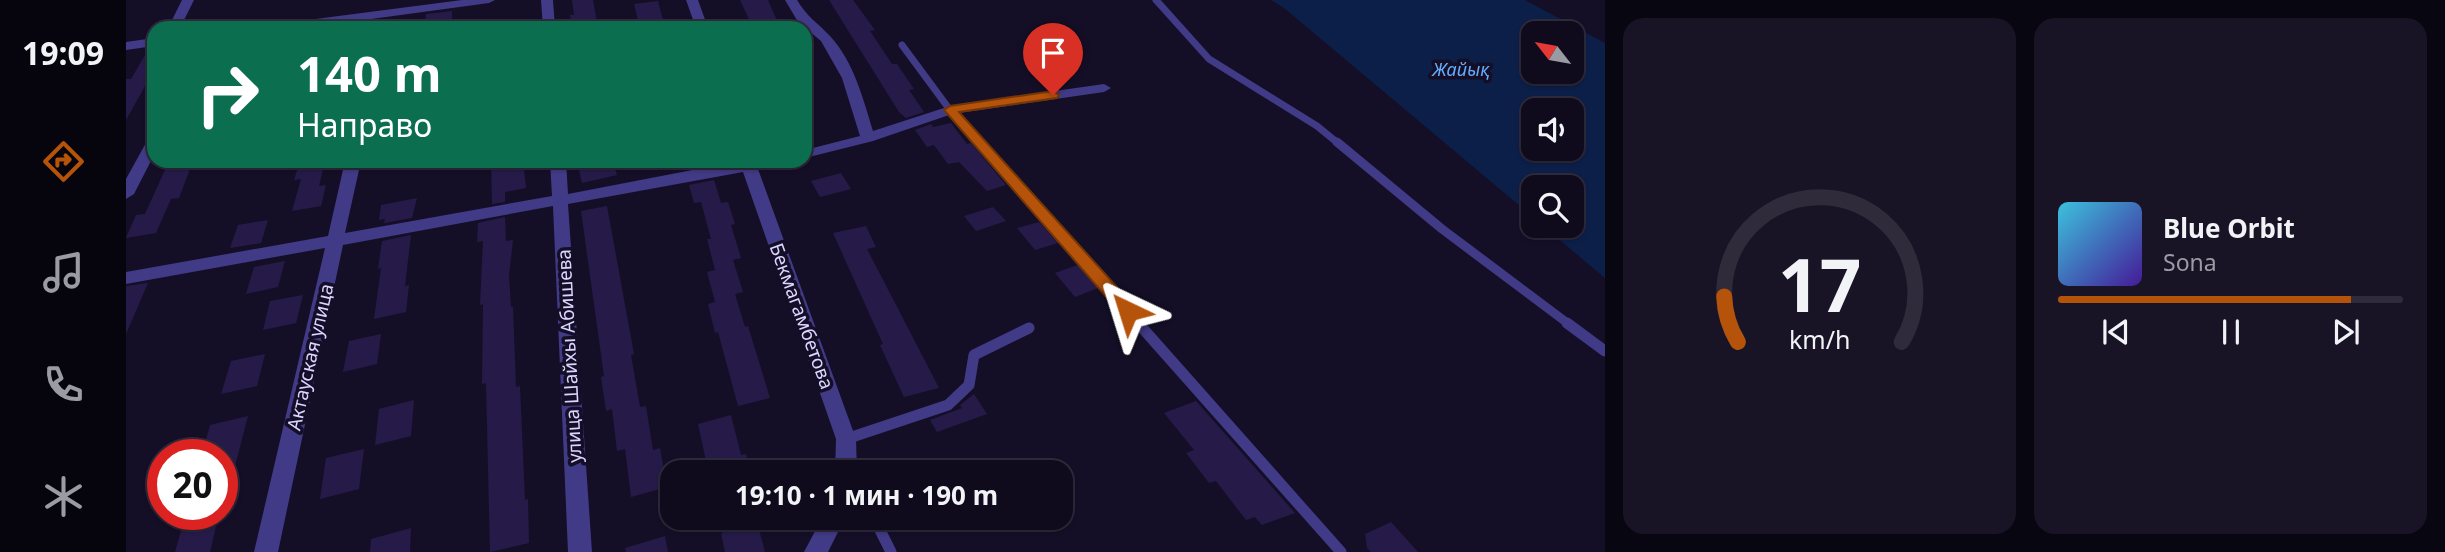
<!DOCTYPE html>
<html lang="ru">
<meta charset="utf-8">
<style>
:root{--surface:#0f0b1d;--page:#181426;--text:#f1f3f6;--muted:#9b9ba4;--line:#2f2b3b;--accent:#b45309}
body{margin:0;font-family:"Noto Sans",sans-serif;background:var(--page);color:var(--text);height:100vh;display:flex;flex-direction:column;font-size:26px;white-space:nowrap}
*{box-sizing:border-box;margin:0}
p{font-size:23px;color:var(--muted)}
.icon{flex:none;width:38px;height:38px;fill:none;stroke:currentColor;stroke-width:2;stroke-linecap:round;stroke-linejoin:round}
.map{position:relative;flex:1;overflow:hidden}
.sheet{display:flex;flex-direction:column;gap:18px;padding:18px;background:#080610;width:840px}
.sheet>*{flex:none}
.top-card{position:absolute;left:21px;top:21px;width:665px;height:147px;border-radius:21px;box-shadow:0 2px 5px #0004,0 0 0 2px var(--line);background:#0b6e4f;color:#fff;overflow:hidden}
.needle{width:46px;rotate:301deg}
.buttons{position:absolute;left:1395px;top:21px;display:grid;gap:14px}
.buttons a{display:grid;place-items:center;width:63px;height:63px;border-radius:14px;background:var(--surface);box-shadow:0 2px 5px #0004,0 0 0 2px var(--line);font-size:35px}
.speed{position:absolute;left:21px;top:439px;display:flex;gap:14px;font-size:35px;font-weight:700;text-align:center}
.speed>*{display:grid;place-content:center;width:91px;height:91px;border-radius:50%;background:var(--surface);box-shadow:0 2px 5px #0004,0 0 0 2px var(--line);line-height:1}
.speed .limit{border:10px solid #d22;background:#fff;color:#111}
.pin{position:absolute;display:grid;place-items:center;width:60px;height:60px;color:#fff;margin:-72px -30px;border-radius:50% 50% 50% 0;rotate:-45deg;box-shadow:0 0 7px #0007}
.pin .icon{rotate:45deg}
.me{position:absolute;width:77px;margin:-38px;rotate:319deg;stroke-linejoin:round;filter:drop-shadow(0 0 5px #0008)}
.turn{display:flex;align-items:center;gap:24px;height:147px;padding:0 35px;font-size:32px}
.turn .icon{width:91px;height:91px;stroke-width:2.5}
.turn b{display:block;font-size:49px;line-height:60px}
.sheet .card{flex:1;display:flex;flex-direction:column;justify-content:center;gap:10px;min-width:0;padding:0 24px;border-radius:21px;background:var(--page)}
.sheet .dial{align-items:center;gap:0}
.dial svg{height:182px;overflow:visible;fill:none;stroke:var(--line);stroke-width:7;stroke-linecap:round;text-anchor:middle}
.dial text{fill:var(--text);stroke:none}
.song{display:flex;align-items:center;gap:21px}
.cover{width:84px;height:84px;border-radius:10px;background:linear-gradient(135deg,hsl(190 70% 55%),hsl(260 70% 35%))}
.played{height:7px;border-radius:4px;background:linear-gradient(90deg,var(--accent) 85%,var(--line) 85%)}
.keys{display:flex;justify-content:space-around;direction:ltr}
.sheet .tiles{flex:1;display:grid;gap:18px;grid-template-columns:repeat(2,1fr)}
.trip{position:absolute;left:534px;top:460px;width:413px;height:70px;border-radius:21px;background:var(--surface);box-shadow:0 2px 5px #0004,0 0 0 2px var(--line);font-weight:700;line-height:70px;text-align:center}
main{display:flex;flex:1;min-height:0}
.tabs{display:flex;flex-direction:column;width:126px;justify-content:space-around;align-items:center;background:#06040c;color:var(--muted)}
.tabs .icon{width:49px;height:49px}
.tabs .current{color:var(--accent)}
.tabs b{font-size:32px;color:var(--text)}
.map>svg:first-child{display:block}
.water{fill:#0c1f49;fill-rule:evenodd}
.building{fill:#261b48}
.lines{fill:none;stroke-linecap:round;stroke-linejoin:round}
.lane-far2{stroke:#413a86;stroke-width:7}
.lane-far1{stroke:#413a86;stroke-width:9}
.lane{stroke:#413a86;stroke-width:11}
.street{fill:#413a86;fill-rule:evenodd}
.route{fill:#b45309;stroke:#753606;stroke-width:2}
.labels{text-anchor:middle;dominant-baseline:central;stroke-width:7;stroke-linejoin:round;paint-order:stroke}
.far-water-label{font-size:18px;font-style:italic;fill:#63aeff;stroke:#140f27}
.street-label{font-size:19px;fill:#dcd5ff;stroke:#140f27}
</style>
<main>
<nav class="tabs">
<b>19:09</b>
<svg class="icon current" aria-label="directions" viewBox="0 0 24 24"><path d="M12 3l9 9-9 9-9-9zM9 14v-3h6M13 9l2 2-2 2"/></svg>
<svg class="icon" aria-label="music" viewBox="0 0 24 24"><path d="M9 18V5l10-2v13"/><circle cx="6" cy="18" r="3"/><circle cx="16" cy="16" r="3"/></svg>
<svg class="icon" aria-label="phone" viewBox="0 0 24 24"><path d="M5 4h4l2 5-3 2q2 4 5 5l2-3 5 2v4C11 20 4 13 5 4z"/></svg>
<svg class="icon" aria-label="climate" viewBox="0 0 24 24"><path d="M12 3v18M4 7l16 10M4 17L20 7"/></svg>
</nav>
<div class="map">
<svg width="1479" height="552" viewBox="0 0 1479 552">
<rect width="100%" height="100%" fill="#140f27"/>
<!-- water -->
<path class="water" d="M1145,0H1399L1479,43V278L1417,226H1446V187H1407V217L1158,8ZM1407,33H1446V72H1407ZM1407,110H1446V149H1407Z"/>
<!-- building -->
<g class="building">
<path d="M446,0H467L472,28H446L444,15H448Z"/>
<path d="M614,0H642L654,28H627Z"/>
<path d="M703,0H727L749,30L744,31L766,64H771L788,89L783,90L798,112L780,118L773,112Z"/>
<path d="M532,1L539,28H514L508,4Z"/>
<path d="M326,11V22L299,26L300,14Z"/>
<path d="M28,49V70L0,120V79H5L22,50Z"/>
<path d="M825,123L841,144L845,143L880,185L861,191L833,162L822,164L808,145L801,147L789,130L805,124L807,127Z"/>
<path d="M43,161H67L53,198L45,199L30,233L0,238L10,215L19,214Z"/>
<path d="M174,161H199L193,186L200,185L195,206L166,211L175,179L168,180Z"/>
<path d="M365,161H397L400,188L379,192V202L366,204Z"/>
<path d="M487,162L491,175L456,183L453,170Z"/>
<path d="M715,173L725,189L694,197L685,181Z"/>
<path d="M588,180L595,203L602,202L609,224L605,225L615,258L607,260L617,292L609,294L619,327L622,326L644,398L612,406L592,332L589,333L582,304L589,302L581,272L589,270L581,239H585L575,202L568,203L563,185Z"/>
<path d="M291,198L286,218L258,223L259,219L253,220L255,205Z"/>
<path d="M481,206L508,354L505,355L514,407L520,406L527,450L534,448L541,487L505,497L499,449L491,451L486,409L480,411L475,377L478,376L455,211Z"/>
<path d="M867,207L880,221L850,231L838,216Z"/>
<path d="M379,217L380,241L387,240L383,275L385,307H387L390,387L394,386L399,500L402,499L403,543L364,552L360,383L356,384L357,304L354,305L357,241L351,242L352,223Z"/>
<path d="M142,220L135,243L104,248L112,225Z"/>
<path d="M913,222L932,243L909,250L891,228Z"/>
<path d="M740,226L750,247L741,249L813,388L778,397L754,345L757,344L707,233Z"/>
<path d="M285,235L279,286L283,285L280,312L248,319L255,268L252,269L256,241Z"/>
<path d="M159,261L152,287L120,294L128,267Z"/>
<path d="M952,265L972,288L949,297L929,273Z"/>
<path d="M22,283L0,334V286Z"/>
<path d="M177,295L170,323L137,330L144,301Z"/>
<path d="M255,334L251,364L217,372L223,341Z"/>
<path d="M139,354L131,386L95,394L105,361Z"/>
<path d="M848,394L861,414L811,432L804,420L836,408L834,405Z"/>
<path d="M288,400L285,436L249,445L253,409Z"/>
<path d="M1070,401L1169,513L1136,525L1129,517L1120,520L1090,481L1083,483L1060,453L1068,450L1038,413Z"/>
<path d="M605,415L615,455L620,454L624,472H588L585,460L580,461L572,424Z"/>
<path d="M122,416L101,497L96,496V455H76L84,425Z"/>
<path d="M238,449L233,489L194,499L200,458Z"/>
<path d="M60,514H93L84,552H49Z"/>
<path d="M631,522L639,552H599L595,533Z"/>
<path d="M1265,522L1292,552H1245L1241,548L1239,534Z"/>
<path d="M285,528L284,552H244L245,539Z"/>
<path d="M539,536L542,552H500L499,548Z"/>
</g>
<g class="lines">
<!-- lane-far2 -->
<g class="lane-far2">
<path d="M1030,0L1083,59L1191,126L1213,144"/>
<path d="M776,45L824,110L854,144"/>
</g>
<!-- lane-far1 -->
<g class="lane-far1">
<path d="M852,142L1014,325"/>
<path d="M1211,142L1316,229L1444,325"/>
</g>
<!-- lane -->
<g class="lane">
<path d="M1012,323L1215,552"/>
<path d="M1441,323L1479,351"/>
<path d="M720,439L822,405L843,385L848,355L903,328"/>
<path d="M748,518L765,552"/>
</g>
<!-- street -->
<g class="street">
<path d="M56,0H68L54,28H42Z"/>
<path d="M336,0H369L363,3L179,28H145L151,24Z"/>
<path d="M415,0H427L429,28H417Z"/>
<path d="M560,0H572L582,28H570Z"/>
<path d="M659,0H671C681,17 691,22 704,36C728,62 737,99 747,131L824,106L978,84L985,88L978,92L826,114L747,141L679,158V150L734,136L716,78L695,41L672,22Z"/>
<path d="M28,38V46L0,50V42Z"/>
<path d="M28,137V155L8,194L0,199V179L21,141Z"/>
<path d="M219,161H235L219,233L426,196L424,161H440L442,194L613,161H659L656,164L632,169L730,439L731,472H709L710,439L617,172L442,204L466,552H442L427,206L217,245L152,552H128L199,248L0,284V272L202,236Z"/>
<path d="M696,518H719L702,552H678Z"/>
</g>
</g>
<!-- route -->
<path class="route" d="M927,91L933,95L931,98L833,112L1008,306L1010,311L1008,315H996L818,110L824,106Z"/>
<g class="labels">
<!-- far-water labels -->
<g class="far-water-label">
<text x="1335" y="69">Жайық</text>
</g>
<!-- street labels -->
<g class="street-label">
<text transform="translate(676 316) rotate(70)">Бекмагамбетова</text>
<text transform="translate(443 356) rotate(-93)">улица Шайхы Абишева</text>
<text transform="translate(184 357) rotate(-77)">Актауская улица</text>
</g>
</g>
</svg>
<div class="buttons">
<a><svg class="needle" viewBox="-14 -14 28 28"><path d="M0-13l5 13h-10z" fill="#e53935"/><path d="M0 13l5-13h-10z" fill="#9b9ba4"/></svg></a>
<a><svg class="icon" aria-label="sound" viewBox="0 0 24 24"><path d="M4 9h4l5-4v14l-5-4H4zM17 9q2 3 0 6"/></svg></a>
<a><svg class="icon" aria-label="search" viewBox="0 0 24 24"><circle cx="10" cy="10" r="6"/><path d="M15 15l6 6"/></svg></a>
</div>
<div class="speed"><div class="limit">20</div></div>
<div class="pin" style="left:927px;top:95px;background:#d93025"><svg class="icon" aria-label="arrive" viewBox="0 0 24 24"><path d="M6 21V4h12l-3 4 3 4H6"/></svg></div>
<svg class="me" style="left:1002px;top:311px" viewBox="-20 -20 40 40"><path d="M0-17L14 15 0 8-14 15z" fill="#b45309" stroke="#fff" stroke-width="4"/></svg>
<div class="trip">19:10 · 1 мин · 190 m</div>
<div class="top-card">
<div class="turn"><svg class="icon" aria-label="right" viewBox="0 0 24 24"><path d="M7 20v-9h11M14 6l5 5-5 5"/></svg><div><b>140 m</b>Направо</div></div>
</div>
</div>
<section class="sheet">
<div class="tiles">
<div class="card dial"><svg viewBox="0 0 100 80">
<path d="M14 69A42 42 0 1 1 86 69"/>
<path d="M14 69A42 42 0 0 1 8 49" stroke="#b45309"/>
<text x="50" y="56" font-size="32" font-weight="700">17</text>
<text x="50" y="72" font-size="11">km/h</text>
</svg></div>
<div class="card">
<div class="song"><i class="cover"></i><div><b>Blue Orbit</b><p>Sona</p></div></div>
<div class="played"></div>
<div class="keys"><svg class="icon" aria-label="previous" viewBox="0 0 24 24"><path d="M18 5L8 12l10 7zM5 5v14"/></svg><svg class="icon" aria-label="pause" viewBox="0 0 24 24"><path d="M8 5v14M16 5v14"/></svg><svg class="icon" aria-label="next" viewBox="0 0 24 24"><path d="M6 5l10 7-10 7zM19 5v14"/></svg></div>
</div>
</div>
</section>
</main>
